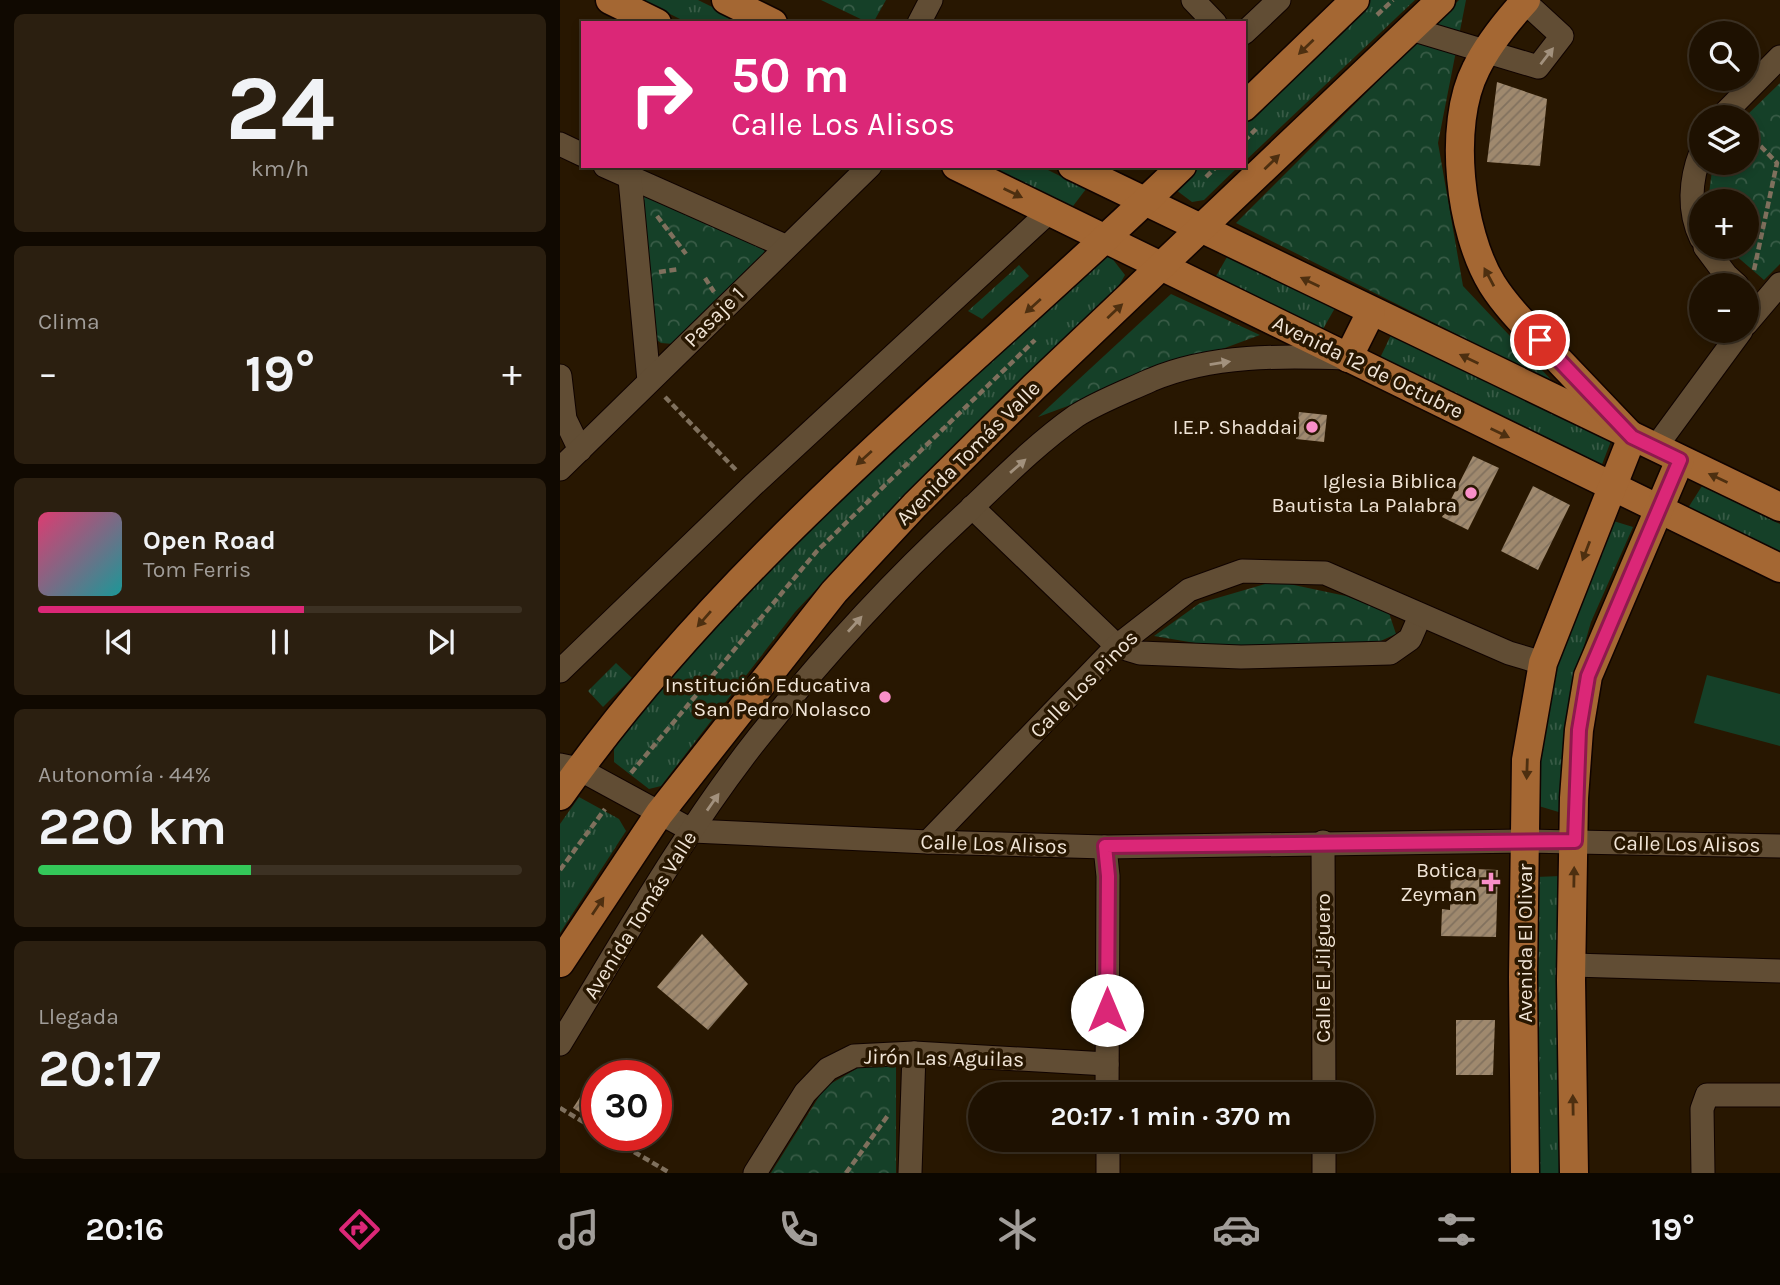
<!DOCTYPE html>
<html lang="es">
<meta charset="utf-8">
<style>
:root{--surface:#1e1101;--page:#2b1f10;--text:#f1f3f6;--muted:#a19d99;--line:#3c3123;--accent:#db2777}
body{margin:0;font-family:Karla,sans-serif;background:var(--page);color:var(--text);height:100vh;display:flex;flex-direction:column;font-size:26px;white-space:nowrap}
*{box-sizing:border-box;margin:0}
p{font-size:23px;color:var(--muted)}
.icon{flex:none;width:38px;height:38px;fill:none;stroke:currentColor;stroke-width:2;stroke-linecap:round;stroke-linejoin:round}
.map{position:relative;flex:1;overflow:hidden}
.panel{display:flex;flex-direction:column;gap:14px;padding:14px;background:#100901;width:560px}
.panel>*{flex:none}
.top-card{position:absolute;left:21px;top:21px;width:665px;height:147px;border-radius:0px;box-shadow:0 4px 10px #0003,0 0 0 2px var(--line);background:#db2777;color:#fff;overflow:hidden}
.controls{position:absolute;left:1129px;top:21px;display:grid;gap:14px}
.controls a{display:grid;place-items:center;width:70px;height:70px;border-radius:50%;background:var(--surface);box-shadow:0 4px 10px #0003,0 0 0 2px var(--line);font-size:35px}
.speed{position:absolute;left:21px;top:1060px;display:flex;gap:14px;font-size:35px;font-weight:700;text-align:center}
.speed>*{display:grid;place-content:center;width:91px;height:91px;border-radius:50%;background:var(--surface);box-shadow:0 4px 10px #0003,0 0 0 2px var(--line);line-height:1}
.speed .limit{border:10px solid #d22;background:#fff;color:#111}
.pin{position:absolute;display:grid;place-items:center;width:60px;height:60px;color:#fff;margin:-30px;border:4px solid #fff;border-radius:50%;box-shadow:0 2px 7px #0007}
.me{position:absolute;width:77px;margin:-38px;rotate:0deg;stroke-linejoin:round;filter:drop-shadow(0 0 5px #0008)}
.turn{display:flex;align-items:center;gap:24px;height:147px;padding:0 35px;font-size:32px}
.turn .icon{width:91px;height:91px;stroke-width:2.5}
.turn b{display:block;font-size:49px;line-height:60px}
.big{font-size:52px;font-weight:700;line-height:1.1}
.panel .widget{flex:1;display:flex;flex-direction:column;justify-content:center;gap:10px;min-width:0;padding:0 24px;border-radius:10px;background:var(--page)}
.panel .dial{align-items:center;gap:0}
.dial b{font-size:91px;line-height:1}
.song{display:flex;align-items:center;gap:21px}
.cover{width:84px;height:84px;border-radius:10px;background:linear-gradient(135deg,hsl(340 70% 55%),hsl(180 70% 35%))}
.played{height:7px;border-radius:4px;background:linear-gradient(90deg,var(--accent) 55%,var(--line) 55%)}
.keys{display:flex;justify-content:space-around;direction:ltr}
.heat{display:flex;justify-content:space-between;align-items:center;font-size:38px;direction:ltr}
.charge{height:10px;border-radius:5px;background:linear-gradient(90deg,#34c759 44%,var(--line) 0)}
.trip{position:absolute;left:408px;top:1082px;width:406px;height:70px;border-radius:35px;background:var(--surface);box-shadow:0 4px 10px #0003,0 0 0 2px var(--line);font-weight:700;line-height:70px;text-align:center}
.tabs{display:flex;height:112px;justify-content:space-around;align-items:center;background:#0c0700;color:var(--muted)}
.tabs .icon{width:49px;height:49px}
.tabs .current{color:var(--accent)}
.tabs b{font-size:32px;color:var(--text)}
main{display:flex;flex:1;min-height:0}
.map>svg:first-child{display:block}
.grass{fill:url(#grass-tufts)}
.park{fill:url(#park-crowns)}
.garden{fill:#154028}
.building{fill:url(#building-hatch)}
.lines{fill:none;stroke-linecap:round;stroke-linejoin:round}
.minor-casing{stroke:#100300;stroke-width:25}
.major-casing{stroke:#100300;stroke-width:31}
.path{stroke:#7f705d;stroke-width:4.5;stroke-dasharray:7 3.5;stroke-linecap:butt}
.minor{stroke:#614d34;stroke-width:23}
.major{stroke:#a46733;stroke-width:28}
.oneway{fill:#4d2f10}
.oneway2{fill:#a2917d}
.route-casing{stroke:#8e194d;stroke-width:18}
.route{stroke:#db2777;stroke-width:12}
.poi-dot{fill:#fa8fc8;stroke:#281701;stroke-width:2.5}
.labels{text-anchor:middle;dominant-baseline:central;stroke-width:7;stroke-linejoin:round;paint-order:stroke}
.street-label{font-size:21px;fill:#f1e5d7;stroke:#281701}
.poi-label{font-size:21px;fill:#f1e5d7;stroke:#281701;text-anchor:end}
</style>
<main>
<section class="panel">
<div class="widget dial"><b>24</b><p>km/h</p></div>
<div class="widget"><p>Clima</p>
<div class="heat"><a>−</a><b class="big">19°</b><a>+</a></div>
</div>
<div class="widget">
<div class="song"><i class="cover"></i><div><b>Open Road</b><p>Tom Ferris</p></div></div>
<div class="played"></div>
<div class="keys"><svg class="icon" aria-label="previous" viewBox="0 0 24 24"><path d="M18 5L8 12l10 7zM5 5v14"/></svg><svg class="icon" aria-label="pause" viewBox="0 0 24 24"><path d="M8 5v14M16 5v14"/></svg><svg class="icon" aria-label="next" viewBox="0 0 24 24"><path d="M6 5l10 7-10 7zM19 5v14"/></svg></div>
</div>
<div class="widget"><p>Autonomía · 44%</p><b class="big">220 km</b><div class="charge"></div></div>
<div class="widget"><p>Llegada</p><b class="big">20:17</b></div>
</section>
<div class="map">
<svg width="1220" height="1173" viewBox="0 0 1220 1173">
<defs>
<pattern id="grass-tufts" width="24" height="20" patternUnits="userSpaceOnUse" patternTransform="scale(1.75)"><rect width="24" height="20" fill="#154028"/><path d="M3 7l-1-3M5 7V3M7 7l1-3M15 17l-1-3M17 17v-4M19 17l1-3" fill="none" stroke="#385b46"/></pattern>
<pattern id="park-crowns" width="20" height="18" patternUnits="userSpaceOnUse" patternTransform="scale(1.75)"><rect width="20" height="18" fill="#154028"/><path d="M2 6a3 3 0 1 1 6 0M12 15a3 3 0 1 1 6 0" fill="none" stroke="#385b46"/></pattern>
<pattern id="building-hatch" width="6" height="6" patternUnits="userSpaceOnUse" patternTransform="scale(1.75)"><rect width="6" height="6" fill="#9f896e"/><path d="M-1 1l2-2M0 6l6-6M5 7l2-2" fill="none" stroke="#81715e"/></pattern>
</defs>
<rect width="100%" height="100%" fill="#281701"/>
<!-- grass -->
<g class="grass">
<path d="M82,0H138L185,23H128Z"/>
<path d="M807,0H855L684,162V117Z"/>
<path d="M420,166H480L526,189L510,210Z"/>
<path d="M632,166H679L644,200L632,202L616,190Z"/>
<path d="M540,257H551L565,275L558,287L371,468L235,612L101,786L89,789L54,762V748L65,727L250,523Z"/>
<path d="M667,257L775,308L763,329L655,278Z"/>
<path d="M459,265L469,276L422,319L408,311Z"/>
<path d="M831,335L1051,441L1041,467L820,358Z"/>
<path d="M1142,486L1220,524V553L1128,508Z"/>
<path d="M1047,519L1073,527L1031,622L1010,694L1002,813L972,804L995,652Z"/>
<path d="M56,663L72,678L43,707L28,691Z"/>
<path d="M19,797L59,819L66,831L0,933V824Z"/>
<path d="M1001,876L1000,1173H974L976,877Z"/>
</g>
<!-- park -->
<g class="park">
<path d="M261,0H326L313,23H309Z"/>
<path d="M899,0H906L878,143L903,286L995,384L676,223Z"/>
<path d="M1220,83V264L1204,280L1166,247H1186V201H1148L1153,163H1186L1185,117Z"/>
<path d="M88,195L204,248L205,254L114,344L101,343L94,338L82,198Z"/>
<path d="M611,294L700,335L478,417Z"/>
<path d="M715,581L786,596L829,613L836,634L814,644L659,647L594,636L640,603Z"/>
<path d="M336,1062V1173H211L265,1087L303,1065Z"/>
</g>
<!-- garden -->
<path class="garden" d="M1147,675L1220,694V746L1134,723Z"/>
<!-- building -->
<g class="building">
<path d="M937,82L987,99L980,166L927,162Z"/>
<path d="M739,412L767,415L764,442L736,439Z"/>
<path d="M913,456L939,468L908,530L882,517Z"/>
<path d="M973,486L1010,505L978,570L941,551Z"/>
<path d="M891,868L938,870L936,937L881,936L882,909L890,910Z"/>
<path d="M142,934L188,984L148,1030L97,987Z"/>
<path d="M896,1020H935L933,1075H896Z"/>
<path d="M28,1085L37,1090V1123L13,1108Z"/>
<path d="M58,1136H86L78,1148Z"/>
</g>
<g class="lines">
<!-- minor casing -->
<g class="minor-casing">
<g id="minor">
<path d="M633,0L655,23"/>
<path d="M359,23L371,0"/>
<path d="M851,29L978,67L1002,36L964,1"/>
<path d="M684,33L719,0"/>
<path d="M1161,117L1220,57"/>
<path d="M0,144L23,155"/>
<path d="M1141,152C1130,180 1128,211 1141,238"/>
<path d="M45,166L225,246"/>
<path d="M70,179L89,381"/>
<path d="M1145,247L1166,275L1177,285"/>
<path d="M1186,324L1220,284"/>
<path d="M0,376L5,419L20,450"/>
<path d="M1095,448L1181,331"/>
<path d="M0,469L310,166"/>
<path d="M412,507L557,646L580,653L681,657L830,653L850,639L860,616"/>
<path d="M0,671L192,486L490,211"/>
<path d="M0,765L19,769L133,831L368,842L545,847L965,841L1220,846"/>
<path d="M368,842L557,646L629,590L682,571L765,573L949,653L983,663"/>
<path d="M763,842L764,1094"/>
<path d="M545,847L548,876L547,1094"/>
<path d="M1012,965L1220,971"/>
<path d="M0,1044C63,941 123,833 198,738C261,659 330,583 404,515C440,481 476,444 516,416C538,402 567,391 591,380C652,354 722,356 787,358"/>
<path d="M548,1139V1173"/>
<path d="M764,1139V1173"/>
<path d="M195,1173L245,1093L268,1069L294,1056L354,1053L547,1064"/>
<path d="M350,1173L354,1053"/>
<path d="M1143,1173L1142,1109L1147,1095H1220"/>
</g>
</g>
<!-- major casing -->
<g class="major-casing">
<g id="major">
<path d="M50,0L97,23"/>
<path d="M166,0L213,23"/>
<path d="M684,107L795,0"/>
<path d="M396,166L1220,568"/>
<path d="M512,166L1220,507"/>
<path d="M788,358L811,312"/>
<path d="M0,796C171,553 410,371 622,166"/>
<path d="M0,963L99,814L274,592L355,505L474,387L881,0"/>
<path d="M965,1173L963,977L966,760L983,663L1072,437C1044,408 1016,378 988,349C969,329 947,308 932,284C900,232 887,125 916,69C928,44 947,21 966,0"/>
<path d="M1014,1173L1011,980L1014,798L1019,730L1028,676L1120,460"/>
</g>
</g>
<!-- path -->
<g class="path">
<path d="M817,15L833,0"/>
<path d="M1186,131L1217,163L1194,270"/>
<path d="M684,141L696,129"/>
<path d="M646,177L657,166"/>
<path d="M97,216L126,254"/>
<path d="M99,272L119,269"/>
<path d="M145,278L154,292"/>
<path d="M105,397L177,471"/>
<path d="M71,773L257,551L475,340"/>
<path d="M0,870L45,809"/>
<path d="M0,1108L37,1130"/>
<path d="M47,1136L110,1173"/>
<path d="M286,1173L329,1114"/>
</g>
<!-- minor -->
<use href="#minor" class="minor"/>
<!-- major -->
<use href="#major" class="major"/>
</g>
<!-- one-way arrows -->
<defs><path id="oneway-solid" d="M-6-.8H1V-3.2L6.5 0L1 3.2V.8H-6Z" transform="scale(1.75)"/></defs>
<g class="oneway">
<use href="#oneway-solid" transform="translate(746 47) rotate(136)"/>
<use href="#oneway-solid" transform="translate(712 162) rotate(-44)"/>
<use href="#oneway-solid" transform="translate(453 193) rotate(26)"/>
<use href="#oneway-solid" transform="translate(929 277) rotate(-118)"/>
<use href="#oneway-solid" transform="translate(750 282) rotate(-154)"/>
<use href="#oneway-solid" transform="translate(473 306) rotate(138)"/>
<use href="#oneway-solid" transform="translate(555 311) rotate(-43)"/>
<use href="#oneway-solid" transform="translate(909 359) rotate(-154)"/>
<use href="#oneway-solid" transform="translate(940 433) rotate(26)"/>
<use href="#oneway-solid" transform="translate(304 458) rotate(138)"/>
<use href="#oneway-solid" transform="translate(1158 478) rotate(-155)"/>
<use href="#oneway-solid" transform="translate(1026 551) rotate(111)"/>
<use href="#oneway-solid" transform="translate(144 619) rotate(131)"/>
<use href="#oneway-solid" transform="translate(967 769) rotate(92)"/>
<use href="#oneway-solid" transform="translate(1014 877) rotate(-89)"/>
<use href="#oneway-solid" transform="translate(38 906) rotate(-56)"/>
<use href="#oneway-solid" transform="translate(1013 1105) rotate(-91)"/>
</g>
<g class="oneway2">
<use href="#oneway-solid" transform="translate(987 56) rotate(-52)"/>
<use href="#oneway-solid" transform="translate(660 363) rotate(-9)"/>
<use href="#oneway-solid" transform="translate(458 466) rotate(-41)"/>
<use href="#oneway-solid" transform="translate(295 624) rotate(-48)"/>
<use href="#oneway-solid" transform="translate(153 802) rotate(-55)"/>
</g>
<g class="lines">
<!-- route casing -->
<g class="route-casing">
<path id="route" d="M547,1010L548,876L545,846L1015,841L1019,730L1028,676L1120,460L1072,437L980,340"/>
</g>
<!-- route -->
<use href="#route" class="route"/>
</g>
<!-- markers -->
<g class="poi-dot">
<circle cx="752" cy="427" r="7"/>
<circle cx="911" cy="493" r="7"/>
<circle cx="325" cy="697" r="7"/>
<path d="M927.5 871.5h7v7h7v7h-7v7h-7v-7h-7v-7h7z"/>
</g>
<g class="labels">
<!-- street labels -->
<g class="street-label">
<text transform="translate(154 317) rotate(-45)">Pasaje 1</text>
<text transform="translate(808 367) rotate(26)">Avenida 12 de Octubre</text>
<text transform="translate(408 453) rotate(-45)">Avenida Tomás Valle</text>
<text transform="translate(524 684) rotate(-45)">Calle Los Pinos</text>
<text transform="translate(434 844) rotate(2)">Calle Los Alisos</text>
<text transform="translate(1127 844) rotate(1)">Calle Los Alisos</text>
<text transform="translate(80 915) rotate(-58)">Avenida Tomás Valle</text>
<text transform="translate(965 943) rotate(-90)">Avenida El Olivar</text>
<text transform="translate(763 968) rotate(-90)">Calle El Jilguero</text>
<text transform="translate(384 1058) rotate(1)">Jirón Las Aguilas</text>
</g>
<!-- poi labels -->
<g class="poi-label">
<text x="738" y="427">I.E.P. Shaddai</text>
<text x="897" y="481">Iglesia Biblica<tspan x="897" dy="24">Bautista La Palabra</tspan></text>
<text x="311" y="685">Institución Educativa<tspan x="311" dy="24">San Pedro Nolasco</tspan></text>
<text x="917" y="870">Botica<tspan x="917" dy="24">Zeyman</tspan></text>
</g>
</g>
</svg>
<div class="controls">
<a><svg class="icon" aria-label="search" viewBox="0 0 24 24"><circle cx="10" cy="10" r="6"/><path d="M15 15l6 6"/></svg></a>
<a><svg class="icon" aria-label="layers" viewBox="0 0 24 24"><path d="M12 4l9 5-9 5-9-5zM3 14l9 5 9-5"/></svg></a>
<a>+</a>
<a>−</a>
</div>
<div class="speed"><div class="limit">30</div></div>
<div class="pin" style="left:980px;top:340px;background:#d93025"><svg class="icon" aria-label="arrive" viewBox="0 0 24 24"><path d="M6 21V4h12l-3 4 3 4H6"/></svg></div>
<svg class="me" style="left:547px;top:1010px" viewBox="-20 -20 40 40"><circle r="19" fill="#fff"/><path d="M0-13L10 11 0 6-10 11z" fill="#db2777"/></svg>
<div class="trip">20:17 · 1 min · 370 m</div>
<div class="top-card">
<div class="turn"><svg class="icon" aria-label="right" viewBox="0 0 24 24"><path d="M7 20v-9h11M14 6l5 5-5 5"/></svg><div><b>50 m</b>Calle Los Alisos</div></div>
</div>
</div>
</main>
<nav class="tabs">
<b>20:16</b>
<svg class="icon current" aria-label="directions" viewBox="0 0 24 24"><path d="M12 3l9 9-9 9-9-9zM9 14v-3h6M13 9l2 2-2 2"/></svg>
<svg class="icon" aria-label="music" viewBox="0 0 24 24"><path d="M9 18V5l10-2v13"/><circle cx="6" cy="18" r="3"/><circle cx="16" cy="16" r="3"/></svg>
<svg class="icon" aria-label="phone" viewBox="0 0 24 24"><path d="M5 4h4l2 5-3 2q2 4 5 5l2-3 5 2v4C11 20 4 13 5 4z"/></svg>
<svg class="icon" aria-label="climate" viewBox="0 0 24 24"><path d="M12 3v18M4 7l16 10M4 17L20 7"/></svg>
<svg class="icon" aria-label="car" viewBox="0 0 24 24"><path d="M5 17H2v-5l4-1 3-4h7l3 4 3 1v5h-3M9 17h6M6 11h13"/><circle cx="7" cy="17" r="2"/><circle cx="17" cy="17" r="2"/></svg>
<svg class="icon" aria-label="filters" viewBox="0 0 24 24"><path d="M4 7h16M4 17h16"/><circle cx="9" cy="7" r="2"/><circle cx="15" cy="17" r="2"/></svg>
<b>19°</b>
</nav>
